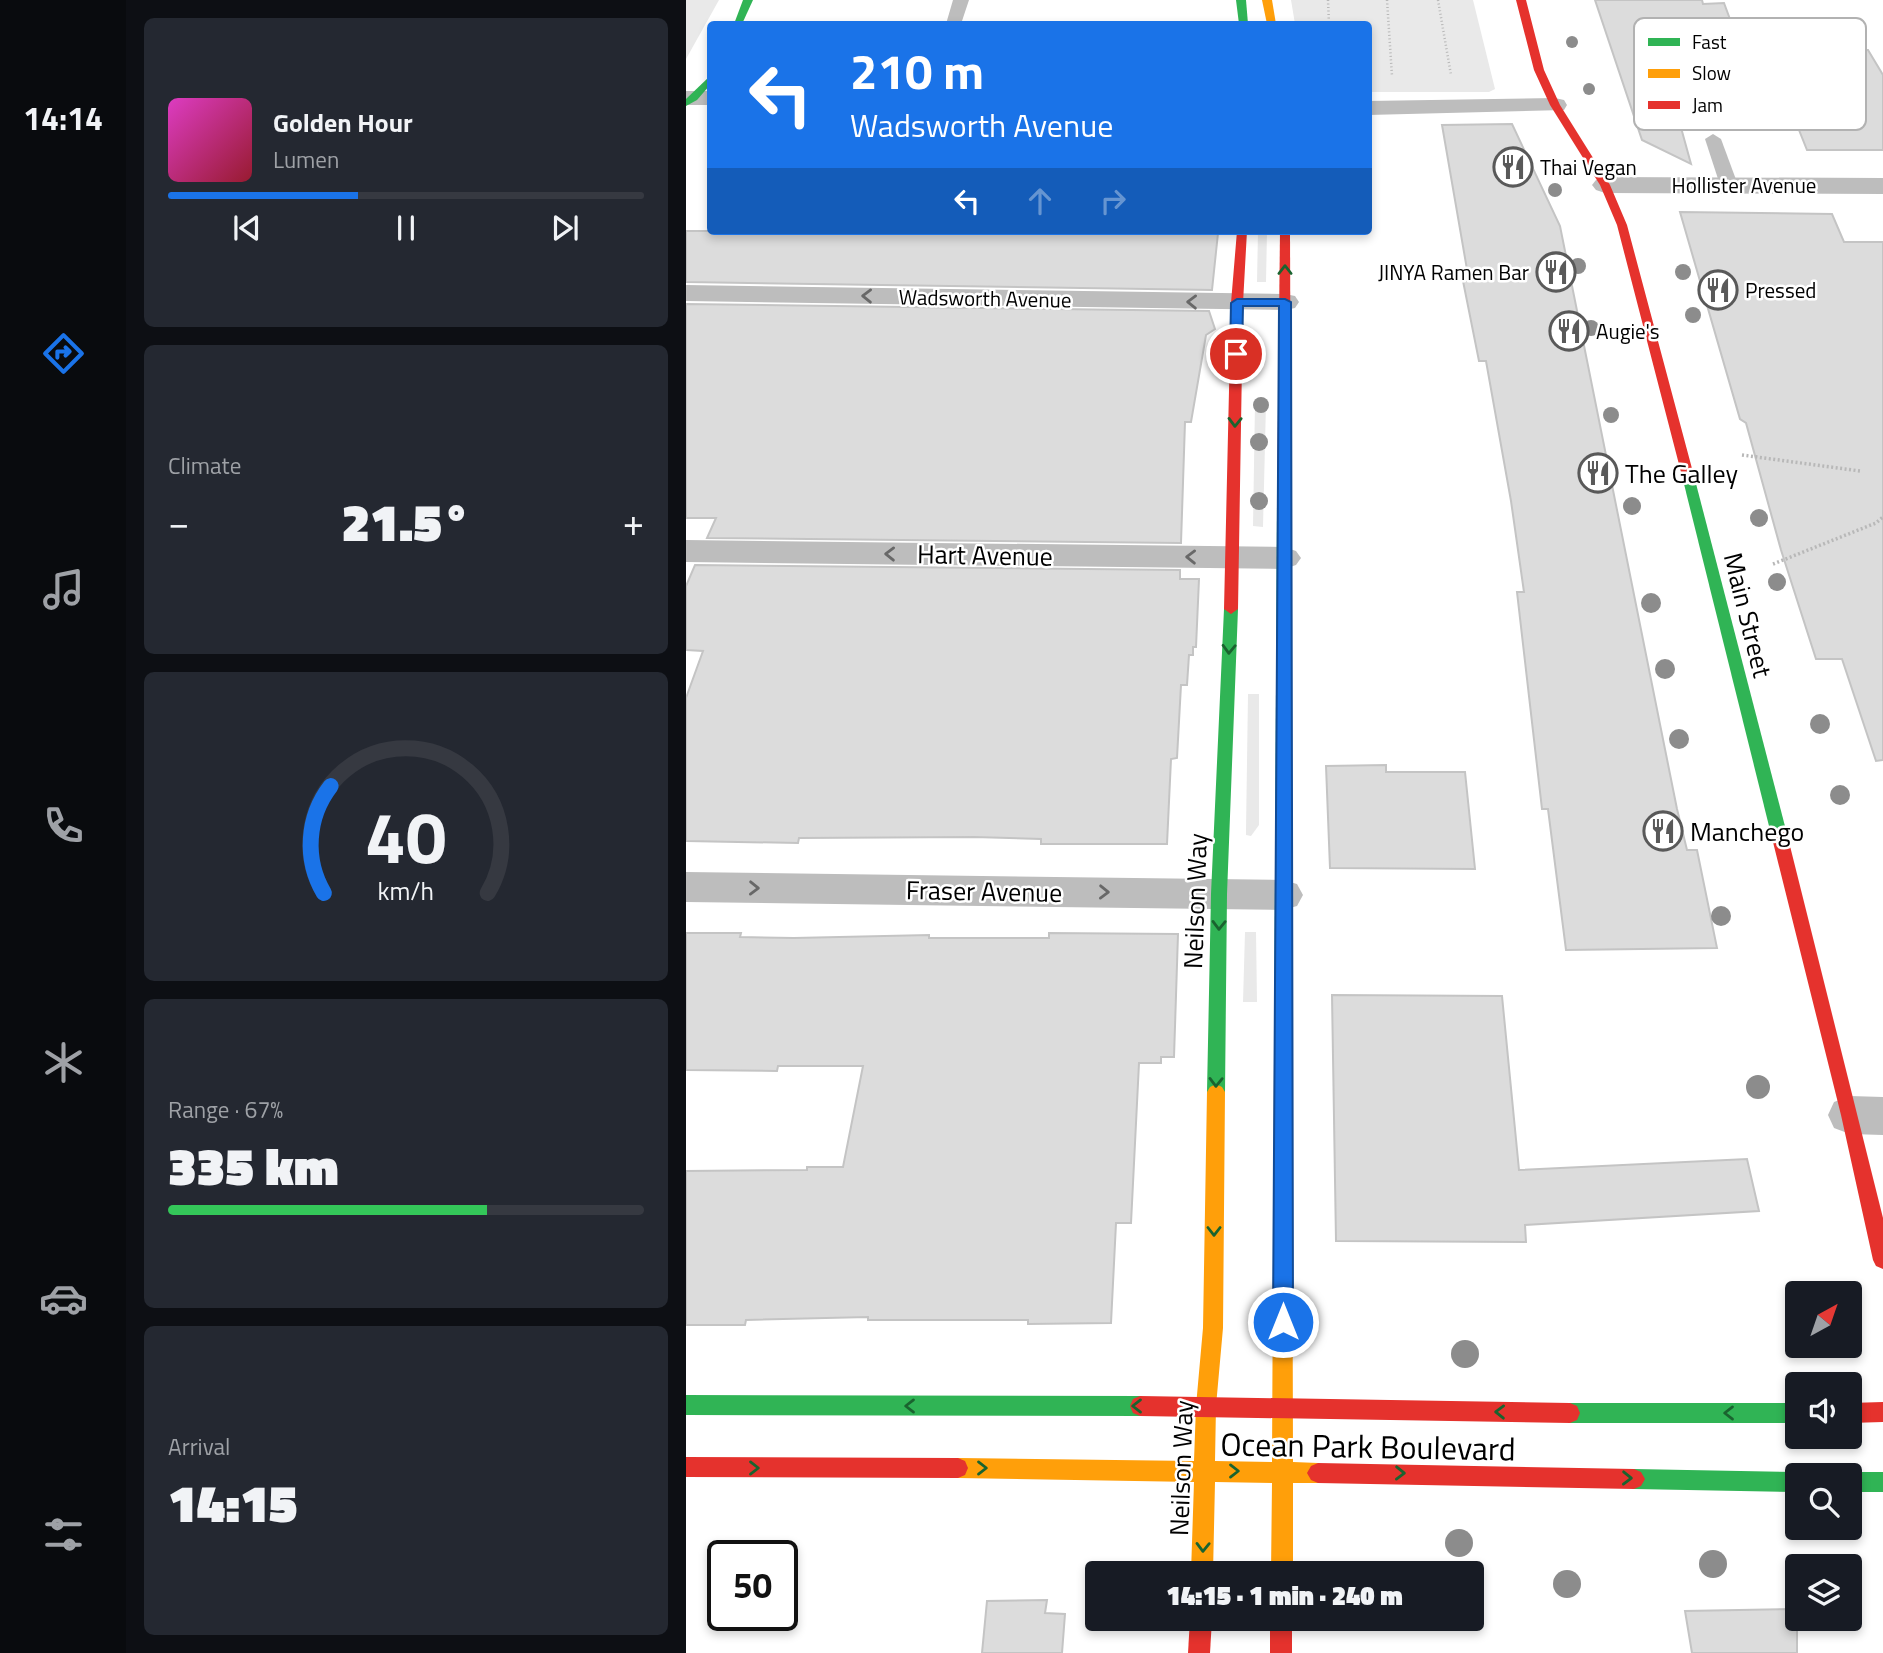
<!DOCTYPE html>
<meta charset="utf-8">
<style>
:root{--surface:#171b24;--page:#242831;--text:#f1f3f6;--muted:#9ea1a6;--line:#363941;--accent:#1a73e8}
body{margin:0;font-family:"Titillium Web",sans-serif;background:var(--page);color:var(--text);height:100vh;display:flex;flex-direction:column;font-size:26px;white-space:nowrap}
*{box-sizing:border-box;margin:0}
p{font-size:23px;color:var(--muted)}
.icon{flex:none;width:38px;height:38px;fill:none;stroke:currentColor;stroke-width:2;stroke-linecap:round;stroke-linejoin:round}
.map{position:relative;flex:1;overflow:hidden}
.details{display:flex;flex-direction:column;gap:18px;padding:18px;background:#0d0f14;width:560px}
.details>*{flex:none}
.hud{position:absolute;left:21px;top:21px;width:665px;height:214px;border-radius:7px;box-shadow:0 4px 10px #0003;background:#1a73e8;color:#fff;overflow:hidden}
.needle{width:46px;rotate:40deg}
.tools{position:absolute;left:1099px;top:1281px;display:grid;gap:14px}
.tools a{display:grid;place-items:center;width:77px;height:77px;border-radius:7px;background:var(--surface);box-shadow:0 4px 10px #0003;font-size:35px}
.speed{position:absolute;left:21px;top:1540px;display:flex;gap:14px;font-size:35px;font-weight:700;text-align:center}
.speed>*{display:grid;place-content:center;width:91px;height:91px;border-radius:50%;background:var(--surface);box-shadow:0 4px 10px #0003;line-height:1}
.speed .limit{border:4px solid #111;border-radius:10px;background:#fff;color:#111}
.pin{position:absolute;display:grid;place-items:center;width:60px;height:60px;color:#fff;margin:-30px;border:4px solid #fff;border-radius:50%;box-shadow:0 2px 7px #0007}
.me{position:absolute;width:77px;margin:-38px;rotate:0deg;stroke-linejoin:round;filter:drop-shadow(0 0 5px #0008)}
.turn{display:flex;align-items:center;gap:24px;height:147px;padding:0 28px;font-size:32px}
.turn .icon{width:91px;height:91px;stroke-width:2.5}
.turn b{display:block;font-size:49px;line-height:60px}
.lanes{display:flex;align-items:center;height:66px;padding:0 28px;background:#0003;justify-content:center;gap:35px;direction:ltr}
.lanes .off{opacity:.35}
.big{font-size:52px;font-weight:800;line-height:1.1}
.details .tile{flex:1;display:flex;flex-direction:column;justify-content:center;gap:10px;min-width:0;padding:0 24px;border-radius:10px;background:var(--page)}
.details .dial{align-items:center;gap:0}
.dial svg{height:182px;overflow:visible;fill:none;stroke:var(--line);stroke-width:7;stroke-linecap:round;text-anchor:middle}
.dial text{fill:var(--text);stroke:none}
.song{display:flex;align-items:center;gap:21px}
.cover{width:84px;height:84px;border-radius:10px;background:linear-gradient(135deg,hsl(310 70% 55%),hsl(350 70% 35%))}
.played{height:7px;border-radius:4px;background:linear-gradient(90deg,var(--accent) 40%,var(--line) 40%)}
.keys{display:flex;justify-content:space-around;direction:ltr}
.heat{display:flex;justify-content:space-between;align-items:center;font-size:38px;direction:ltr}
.charge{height:10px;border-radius:5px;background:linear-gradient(90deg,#34c759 67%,var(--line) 0)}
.trip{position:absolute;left:399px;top:1561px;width:399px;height:70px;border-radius:7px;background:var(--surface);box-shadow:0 4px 10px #0003;font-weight:800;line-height:70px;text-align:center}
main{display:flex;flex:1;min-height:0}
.dock{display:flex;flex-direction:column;width:126px;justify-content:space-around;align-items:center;background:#090b0e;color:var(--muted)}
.dock .icon{width:49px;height:49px}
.dock .active{color:var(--accent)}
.dock b{font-size:32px;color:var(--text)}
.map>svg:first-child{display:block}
.green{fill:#e9e9e9}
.building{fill:#dcdcdc;stroke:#c4c4c4;stroke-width:2}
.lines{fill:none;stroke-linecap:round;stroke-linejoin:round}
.path-far1{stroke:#b8b8b8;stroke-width:2.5;stroke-dasharray:1 2.5;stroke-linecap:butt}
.path{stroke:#b8b8b8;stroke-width:3.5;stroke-dasharray:2 2.5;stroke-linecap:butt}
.lane{fill:#bdbdbd;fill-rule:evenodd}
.street{fill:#bdbdbd;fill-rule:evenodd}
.fast{fill:#30b455;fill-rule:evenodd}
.slow{fill:#ff9f0a;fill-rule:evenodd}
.jam{fill:#e5322d;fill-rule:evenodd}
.tree{fill:#8c8c8c}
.oneway{stroke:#1a632f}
.oneway2{stroke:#686868}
.route{fill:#1a73e8;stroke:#114b97;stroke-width:2}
.labels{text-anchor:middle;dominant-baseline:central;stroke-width:5;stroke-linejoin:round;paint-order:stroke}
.far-poi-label{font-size:21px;fill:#000;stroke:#fff;text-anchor:start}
.far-street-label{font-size:21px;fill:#000;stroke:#fff}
.poi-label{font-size:26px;fill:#000;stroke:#fff;text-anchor:start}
.street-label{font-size:26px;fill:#000;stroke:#fff}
.near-street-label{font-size:32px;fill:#000;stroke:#fff}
.key{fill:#fff;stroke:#b2b2b2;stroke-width:2}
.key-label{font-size:19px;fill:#000}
</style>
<main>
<nav class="dock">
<b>14:14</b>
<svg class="icon active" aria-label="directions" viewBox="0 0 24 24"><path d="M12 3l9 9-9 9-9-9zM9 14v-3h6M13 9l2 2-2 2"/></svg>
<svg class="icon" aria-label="music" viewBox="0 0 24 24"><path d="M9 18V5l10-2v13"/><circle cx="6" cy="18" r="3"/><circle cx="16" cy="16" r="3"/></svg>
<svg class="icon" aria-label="phone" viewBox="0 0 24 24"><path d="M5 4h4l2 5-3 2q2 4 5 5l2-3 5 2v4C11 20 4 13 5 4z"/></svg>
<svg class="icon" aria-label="climate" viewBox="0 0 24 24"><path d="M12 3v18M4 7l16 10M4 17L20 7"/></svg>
<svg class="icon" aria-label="car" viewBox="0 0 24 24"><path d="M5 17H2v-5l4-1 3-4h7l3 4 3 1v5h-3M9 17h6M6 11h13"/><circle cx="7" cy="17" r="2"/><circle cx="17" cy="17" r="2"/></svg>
<svg class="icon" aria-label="filters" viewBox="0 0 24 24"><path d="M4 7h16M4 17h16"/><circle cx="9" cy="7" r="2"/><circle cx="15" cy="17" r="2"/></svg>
</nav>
<section class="details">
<div class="tile">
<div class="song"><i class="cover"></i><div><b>Golden Hour</b><p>Lumen</p></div></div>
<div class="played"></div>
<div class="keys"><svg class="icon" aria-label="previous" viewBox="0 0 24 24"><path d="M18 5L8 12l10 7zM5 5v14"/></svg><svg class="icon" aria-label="pause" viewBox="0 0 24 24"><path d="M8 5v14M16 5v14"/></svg><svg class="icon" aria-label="next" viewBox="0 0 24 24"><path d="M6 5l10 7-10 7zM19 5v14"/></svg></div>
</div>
<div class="tile"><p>Climate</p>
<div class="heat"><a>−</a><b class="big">21.5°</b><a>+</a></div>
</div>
<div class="tile dial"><svg viewBox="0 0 100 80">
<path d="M14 69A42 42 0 1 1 86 69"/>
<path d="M14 69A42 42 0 0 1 17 22" stroke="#1a73e8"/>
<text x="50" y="56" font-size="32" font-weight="700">40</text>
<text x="50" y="72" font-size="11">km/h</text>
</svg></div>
<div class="tile"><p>Range · 67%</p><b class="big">335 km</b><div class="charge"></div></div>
<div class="tile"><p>Arrival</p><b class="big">14:15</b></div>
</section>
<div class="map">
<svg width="1197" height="1653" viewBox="0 0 1197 1653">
<rect width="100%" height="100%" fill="#fff"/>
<!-- green -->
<g class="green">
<path d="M0,0H33L0,59Z"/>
<path d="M605,0H787L809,89L803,92H683L682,24H609Z"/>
<path d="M572,231H581L580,282H571Z"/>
<path d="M577,400L580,403L577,527L567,526L569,403Z"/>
<path d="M562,694H573V825L565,836L560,835V831Z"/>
<path d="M559,932H570L571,1002H557Z"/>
</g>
<!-- building -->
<g class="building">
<path d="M909,0H1016L1017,4L1038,3L1055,49L1182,50L1197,75V150H1121L1109,120L999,119L1001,124H994L1005,164L956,140Z"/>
<path d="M826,124L874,226L991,809L1001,850H1011L1031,948L880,950L862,809H856L831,592H838L825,501L800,361H793L777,281H783L756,125Z"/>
<path d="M994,212L1146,214L1158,242H1197V760L1190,761L1156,659H1130L1095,550L1060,423L1054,419Z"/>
<path d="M0,231H521L532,233L526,290L0,282Z"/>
<path d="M0,304L523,311L529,329L520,335L505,422H499L495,543L21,538L30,518H0Z"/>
<path d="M9,565L494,570V579H513L510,647H507V655H503L501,685H495L491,758L485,759L481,844H355V839L288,837L113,838L112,843L0,841V698L17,651L0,650V586Z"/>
<path d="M700,765V772H779L789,869L644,868L640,766Z"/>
<path d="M0,933H55L54,937L108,938L243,935V938H363V933L492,934L488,1057H475V1063H453L445,1223H430L425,1323L342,1324V1320H182V1317L60,1320L59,1325H0V1171L121,1170V1167H157L177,1066H92L91,1071L0,1070Z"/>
<path d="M646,995L816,996L833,1170L1061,1159L1073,1211L839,1225L840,1242L650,1241Z"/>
<path d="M361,1600L359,1613L379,1614L376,1653H296L301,1601Z"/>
<path d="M1111,1609V1653H1006L999,1611Z"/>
</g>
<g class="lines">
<!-- path-far1 -->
<g class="path-far1">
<path d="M642,0L643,24"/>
<path d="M701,0L706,76"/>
<path d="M752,0L765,75"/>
</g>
<!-- path -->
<g class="path">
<path d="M1056,455L1174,471"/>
<path d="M1087,564L1190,523L1197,517"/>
</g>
<!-- lane -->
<g class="lane">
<path d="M267,0H283L275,24H260Z"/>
<path d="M1027,134L1035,139L1052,185L1049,189L1043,190L1034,185L1019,139Z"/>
</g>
<!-- street -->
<g class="street">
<rect x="0" y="91" width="24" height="14"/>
<path d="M869,98L878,100L881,105L878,110L682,115V101Z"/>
<path d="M919,177L1197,178V194L919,193L910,190L906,185L910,180Z"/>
<path d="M0,285L599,294L609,296L613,302L609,308L599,310L0,301Z"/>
<path d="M0,540L598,547L610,551L615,558L610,565L598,569L0,562Z"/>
<path d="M0,872L597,880L611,884L617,895L611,906L597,910L0,902Z"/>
<path d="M1164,1096L1197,1097V1135L1164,1134L1148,1128L1142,1115L1148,1102Z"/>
</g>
<!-- fast -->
<g class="fast">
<path d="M57,0H67L56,24H48Z"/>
<path d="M550,0H560L562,24H553Z"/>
<path d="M24,76V85L11,100L0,106V99Z"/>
<path d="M1002,472L1008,476L1101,834L1093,840L1085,834L996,476Z"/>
<path d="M598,500L605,504L606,1063L603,1068L597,1070L591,1068L588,1063L591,504Z"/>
<path d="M545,604L552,609L541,894L539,1092L536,1097L530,1100L524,1097L521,1092L525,894L538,609Z"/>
<path d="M0,1395L454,1396L461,1399L464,1406L461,1413L454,1416L0,1415Z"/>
<path d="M884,1403H1111V1423H884L877,1420L874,1413L877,1406Z"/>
<path d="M948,1469L1111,1472L1119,1475H1111V1492L948,1489L941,1486L937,1479L941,1472Z"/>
<path d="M1164,1472H1197V1492H1164V1475H1156Z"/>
</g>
<!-- slow -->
<g class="slow">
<path d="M576,0H586L590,24H581Z"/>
<path d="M597,1056L603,1058L606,1063L607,1462L632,1463L639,1466L643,1473L639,1480L632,1483H607V1573H585L586,1483L529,1482L527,1573H505L508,1482L272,1478L265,1475L262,1468L265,1461L272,1458L508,1461L510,1406L517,1328L521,1092L524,1087L530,1084L536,1087L539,1092L537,1328L530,1406L529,1461L586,1462L588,1063L591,1058Z"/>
</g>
<!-- jam -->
<g class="jam">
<path d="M830,0H840L858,70L874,105L924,185L941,225L1008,476L1007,479L1002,480L996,476L931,225L914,185L864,105L848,70Z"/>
<path d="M551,231H561L557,303L552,609L545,614L538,609L545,303Z"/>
<path d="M594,231H604L605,504L598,508L591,504Z"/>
<path d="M1093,828L1101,834L1197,1218V1269L1190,1266L1187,1260L1155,1115L1085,834Z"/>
<path d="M454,1396L884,1403L891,1406L894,1413L891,1420L884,1423L454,1416L447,1413L444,1406L447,1399Z"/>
<path d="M1197,1402V1422L1164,1423V1403Z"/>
<path d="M0,1457L272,1458L279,1461L282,1468L279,1475L272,1478L0,1477Z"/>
<path d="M632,1463L948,1469L955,1472L959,1479L955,1486L948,1489L632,1483L625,1480L621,1473L625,1466Z"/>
<path d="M504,1619H526L524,1653H502Z"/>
<rect x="584" y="1619" width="22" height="34"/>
</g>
</g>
<!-- trees -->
<g class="tree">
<circle cx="886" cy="42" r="6"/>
<circle cx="903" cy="89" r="6"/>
<circle cx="869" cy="190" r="7"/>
<circle cx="892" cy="266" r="8"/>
<circle cx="997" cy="272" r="8"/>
<circle cx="1007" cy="315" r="8"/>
<circle cx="905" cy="328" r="8"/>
<circle cx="575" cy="405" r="8"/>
<circle cx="925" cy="415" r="8"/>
<circle cx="573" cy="442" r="9"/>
<circle cx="573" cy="501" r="9"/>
<circle cx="946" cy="506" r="9"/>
<circle cx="1073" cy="518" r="9"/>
<circle cx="1091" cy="582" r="9"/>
<circle cx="965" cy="603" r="10"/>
<circle cx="979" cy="669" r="10"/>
<circle cx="1134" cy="724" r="10"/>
<circle cx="993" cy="739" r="10"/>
<circle cx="1154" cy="795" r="10"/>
<circle cx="1035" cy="916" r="10"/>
<circle cx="1072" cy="1087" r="12"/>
<circle cx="779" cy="1354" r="14"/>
<circle cx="773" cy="1543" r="14"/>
<circle cx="1027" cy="1564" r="14"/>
<circle cx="881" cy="1584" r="14"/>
</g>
<!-- one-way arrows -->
<defs><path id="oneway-chevron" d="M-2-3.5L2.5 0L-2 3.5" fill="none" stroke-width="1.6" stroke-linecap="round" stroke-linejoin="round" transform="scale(1.75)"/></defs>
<g class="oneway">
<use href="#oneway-chevron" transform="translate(599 270) rotate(-90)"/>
<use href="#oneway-chevron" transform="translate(549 422) rotate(91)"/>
<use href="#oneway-chevron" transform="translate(543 649) rotate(92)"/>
<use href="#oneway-chevron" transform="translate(533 925) rotate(91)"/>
<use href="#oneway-chevron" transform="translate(530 1082) rotate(91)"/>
<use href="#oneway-chevron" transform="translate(528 1231) rotate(90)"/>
<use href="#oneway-chevron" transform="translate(224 1406) rotate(-180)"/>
<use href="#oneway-chevron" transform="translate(451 1406) rotate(-180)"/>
<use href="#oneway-chevron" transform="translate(814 1412) rotate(-179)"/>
<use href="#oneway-chevron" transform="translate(1043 1413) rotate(180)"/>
<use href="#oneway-chevron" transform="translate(68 1468)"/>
<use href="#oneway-chevron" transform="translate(296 1468)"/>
<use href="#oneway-chevron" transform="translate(548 1471)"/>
<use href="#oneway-chevron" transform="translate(714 1473) rotate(1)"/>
<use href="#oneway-chevron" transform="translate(941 1478) rotate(1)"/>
<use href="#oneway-chevron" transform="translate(517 1547) rotate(91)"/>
</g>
<g class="oneway2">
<use href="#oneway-chevron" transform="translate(181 296) rotate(-179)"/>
<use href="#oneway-chevron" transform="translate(506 302) rotate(-179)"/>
<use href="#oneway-chevron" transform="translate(204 554) rotate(-179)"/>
<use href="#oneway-chevron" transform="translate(505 557) rotate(-179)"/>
<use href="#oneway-chevron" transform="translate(68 888) rotate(1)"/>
<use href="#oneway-chevron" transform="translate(418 892) rotate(1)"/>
</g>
<!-- route -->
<path class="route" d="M551,299H599L605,302L607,1322L605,1329L597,1331L590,1329L587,1322L593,306H557L556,354L550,357L544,354L545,303Z"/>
<!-- icons -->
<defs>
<g id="restaurant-ring" transform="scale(2.0125)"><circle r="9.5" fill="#fff" stroke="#595959" stroke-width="1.5"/><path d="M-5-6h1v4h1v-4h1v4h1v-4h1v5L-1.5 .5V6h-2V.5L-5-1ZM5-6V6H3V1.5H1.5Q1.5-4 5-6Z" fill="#595959"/></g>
</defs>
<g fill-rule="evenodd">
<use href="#restaurant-ring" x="827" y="167"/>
<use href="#restaurant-ring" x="870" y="272"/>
<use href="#restaurant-ring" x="1032" y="290"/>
<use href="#restaurant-ring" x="883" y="331"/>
<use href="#restaurant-ring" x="912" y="473"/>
<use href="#restaurant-ring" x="977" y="831"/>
</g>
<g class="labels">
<!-- far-poi labels -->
<g class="far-poi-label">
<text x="854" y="167">Thai Vegan</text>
<text x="843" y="272" text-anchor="end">JINYA Ramen Bar</text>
<text x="1059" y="290">Pressed</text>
<text x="910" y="331">Augie's</text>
</g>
<!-- far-street labels -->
<g class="far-street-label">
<text x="1058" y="185">Hollister Avenue</text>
<text transform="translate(299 298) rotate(1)">Wadsworth Avenue</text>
</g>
<!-- poi labels -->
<g class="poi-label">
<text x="939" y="473">The Galley</text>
<text x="1004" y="831">Manchego</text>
</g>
<!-- street labels -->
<g class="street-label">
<text transform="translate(299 555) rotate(1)">Hart Avenue</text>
<text transform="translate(1062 615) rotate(76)">Main Street</text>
<text transform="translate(298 891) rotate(1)">Fraser Avenue</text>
<text transform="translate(509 901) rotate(-88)">Neilson Way</text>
<text transform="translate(495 1468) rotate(-88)">Neilson Way</text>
</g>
<!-- near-street labels -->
<g class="near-street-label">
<text transform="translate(682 1446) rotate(1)">Ocean Park Boulevard</text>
</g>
</g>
<!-- legend -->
<rect x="948" y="18" width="232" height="112" rx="10" class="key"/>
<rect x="962" y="38" width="32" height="8" fill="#30b455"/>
<rect x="962" y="69" width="32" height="9" fill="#ff9f0a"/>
<rect x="962" y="101" width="32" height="8" fill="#e5322d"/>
<g class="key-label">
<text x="1006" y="49">Fast</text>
<text x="1006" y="80">Slow</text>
<text x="1006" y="112">Jam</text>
</g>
</svg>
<div class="tools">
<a><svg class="needle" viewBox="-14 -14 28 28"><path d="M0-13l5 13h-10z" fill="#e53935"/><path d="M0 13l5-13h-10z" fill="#9ea1a6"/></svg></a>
<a><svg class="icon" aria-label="sound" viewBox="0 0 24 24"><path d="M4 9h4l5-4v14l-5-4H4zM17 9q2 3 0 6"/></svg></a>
<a><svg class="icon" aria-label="search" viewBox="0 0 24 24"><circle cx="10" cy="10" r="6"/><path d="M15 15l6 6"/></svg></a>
<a><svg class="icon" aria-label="layers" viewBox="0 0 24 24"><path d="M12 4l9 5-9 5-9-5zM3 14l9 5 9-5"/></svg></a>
</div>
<div class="speed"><div class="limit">50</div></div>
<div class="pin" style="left:550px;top:354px;background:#d93025"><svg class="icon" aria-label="arrive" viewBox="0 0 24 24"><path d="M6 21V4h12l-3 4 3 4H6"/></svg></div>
<svg class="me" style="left:597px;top:1322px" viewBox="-20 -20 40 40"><circle r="17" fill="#1a73e8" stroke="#fff" stroke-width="3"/><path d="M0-11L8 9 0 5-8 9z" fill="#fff"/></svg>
<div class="trip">14:15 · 1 min · 240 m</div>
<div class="hud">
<div class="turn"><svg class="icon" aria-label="left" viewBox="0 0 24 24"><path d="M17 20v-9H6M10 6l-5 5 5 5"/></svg><div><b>210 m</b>Wadsworth Avenue</div></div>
<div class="lanes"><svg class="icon" aria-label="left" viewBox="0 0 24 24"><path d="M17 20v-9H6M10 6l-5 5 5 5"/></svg><svg class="icon off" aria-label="ahead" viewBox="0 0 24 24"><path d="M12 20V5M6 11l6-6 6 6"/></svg><svg class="icon off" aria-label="right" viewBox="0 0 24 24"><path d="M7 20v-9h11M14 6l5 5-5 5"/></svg></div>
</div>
</div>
</main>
